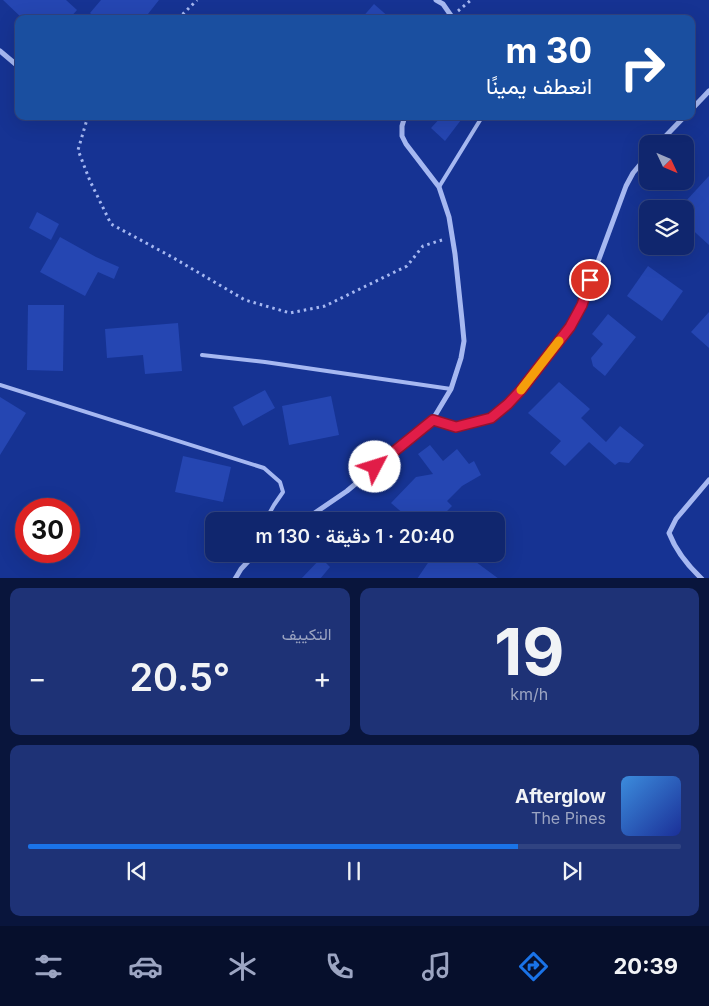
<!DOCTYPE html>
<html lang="ar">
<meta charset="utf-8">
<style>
:root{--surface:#10266e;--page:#1e3276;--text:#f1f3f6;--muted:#9ca5c2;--line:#304381;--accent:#1a73e8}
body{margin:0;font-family:Inter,Vazirmatn,sans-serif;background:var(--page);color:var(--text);direction:rtl;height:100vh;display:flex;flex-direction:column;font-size:19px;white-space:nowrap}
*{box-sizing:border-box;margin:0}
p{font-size:16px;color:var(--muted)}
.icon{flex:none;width:28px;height:28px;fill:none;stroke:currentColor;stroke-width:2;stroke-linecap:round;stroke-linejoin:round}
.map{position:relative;height:578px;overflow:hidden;direction:ltr}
.panel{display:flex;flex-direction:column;gap:10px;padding:10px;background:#09153c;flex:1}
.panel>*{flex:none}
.hud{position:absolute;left:15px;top:15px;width:680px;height:105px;border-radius:10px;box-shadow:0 5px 20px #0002,0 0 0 1px var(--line);direction:rtl;background:#1a4fa0;color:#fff;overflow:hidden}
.needle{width:32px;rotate:134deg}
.fabs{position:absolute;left:639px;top:135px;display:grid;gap:10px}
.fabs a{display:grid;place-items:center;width:55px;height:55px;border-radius:10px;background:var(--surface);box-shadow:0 5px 20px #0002,0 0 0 1px var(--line);font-size:25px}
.speed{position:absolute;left:15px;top:498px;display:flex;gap:10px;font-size:25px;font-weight:700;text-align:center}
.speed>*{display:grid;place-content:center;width:65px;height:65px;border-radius:50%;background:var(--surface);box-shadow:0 5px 20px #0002,0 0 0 1px var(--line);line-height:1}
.speed .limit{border:8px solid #d22;background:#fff;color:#111}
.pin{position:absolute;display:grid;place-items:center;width:42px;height:42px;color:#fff;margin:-21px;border:2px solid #fff;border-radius:50%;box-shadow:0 1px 5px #0007}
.me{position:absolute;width:55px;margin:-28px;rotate:50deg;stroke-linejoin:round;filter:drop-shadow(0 0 4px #0008)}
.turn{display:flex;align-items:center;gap:18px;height:105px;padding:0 20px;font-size:22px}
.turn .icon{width:65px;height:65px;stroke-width:2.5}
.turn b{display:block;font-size:35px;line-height:42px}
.big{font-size:38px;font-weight:600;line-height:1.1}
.panel .widget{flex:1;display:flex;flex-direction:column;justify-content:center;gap:8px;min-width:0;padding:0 18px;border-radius:10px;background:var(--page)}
.panel .dial{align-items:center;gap:0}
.dial b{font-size:65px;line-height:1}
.song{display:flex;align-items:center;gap:15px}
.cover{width:60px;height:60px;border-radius:8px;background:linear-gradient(135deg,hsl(210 70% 55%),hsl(230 70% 35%))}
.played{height:5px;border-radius:2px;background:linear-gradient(90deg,var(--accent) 75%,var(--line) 75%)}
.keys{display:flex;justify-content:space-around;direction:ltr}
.heat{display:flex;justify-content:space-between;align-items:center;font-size:28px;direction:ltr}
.panel .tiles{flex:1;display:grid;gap:10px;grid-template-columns:1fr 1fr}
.widget:last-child{grid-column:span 2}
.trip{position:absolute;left:205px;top:512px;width:300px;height:50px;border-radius:10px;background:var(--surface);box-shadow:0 5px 20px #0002,0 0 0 1px var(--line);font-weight:600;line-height:50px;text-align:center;direction:rtl}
.dock{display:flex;height:80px;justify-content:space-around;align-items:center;background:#060f2c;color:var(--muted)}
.dock .icon{width:35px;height:35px}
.dock .on{color:var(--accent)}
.dock b{font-size:22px;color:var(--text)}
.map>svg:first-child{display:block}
.building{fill:#2546b2}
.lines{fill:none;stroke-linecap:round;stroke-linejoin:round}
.path{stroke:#a6b8f1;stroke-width:3;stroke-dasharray:2.5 4;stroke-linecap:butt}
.service{stroke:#a6b8f1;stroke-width:4}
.minor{stroke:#a6b8f1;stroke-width:5}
.route-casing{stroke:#92132f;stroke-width:12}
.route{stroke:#e11d48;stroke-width:9}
.slow{stroke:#f59e0b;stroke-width:9}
</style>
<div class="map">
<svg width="709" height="579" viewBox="0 0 709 579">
<rect width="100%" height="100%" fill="#163393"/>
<!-- building -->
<g class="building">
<path d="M3,0H66L77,10L69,19H23Z"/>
<path d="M101,0H159L144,19H97L90,13Z"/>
<path d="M374,4L391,19H361Z"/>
<path d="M442,116H464L445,141L431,128Z"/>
<path d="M709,176V245L685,223V202Z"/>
<path d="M37,212L59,224L51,240L29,228Z"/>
<path d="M60,237L96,257L119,267L114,279L98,272L85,296L40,272Z"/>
<path d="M648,266L683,291L662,321L627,296Z"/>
<path d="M28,305H64L63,371L27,370Z"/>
<path d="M709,312V348L691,332Z"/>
<path d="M608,314L636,337L605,376L593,366L591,358L603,344L592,334Z"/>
<path d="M178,323L182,371L145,374L143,355L107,358L105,329Z"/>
<path d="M559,382L590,409L581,418L606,442L620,426L644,445L629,463L619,462L615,465L589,442L565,466L550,453L561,441L528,413Z"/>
<path d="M265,390L275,408L243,426L233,407Z"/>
<path d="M331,396L339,435L289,445L282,406Z"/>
<path d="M0,397L26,413L0,455Z"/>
<path d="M430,445L443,461L457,449L469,464L474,461L481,475L462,486L447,501L452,506L437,521H412L391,503L416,477L433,474L418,454Z"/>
<path d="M183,456L231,467L223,502L175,492Z"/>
<path d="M434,554H461L475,563L476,562L499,579H417Z"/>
<path d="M321,558L330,567L320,579H301Z"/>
</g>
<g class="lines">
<!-- path -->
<g class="path">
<path d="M458,11L471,0"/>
<path d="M178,19L197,0"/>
<path d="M88,116L78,150L90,181L111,224L172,257L245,300L290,313L325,306L407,266L423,246L442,240"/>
</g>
<!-- service -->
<g class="service">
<path d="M439,187L482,117"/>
<path d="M202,355L265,362L451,389"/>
<path d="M0,385L264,468L280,482L283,492L274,505L265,521"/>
</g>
<!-- minor -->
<g class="minor">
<path d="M436,0L443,4L452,17V19"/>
<path d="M0,51L19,67"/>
<path d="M691,110L709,91"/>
<path d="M658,144L685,116"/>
<path d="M433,419L456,427L491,418L508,404L521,390L570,327L582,305L626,186L633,173L648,155"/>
<path d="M303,521L347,491L433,419L451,389L461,358L464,341L462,320L455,254L449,217L439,187L406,144L402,136V126L405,116"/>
<path d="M235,579L241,569L255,554"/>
<path d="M702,579C687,565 676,551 669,533L676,519L709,480"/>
</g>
</g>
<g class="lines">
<!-- route casing -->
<g class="route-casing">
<path id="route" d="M375,467L433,420L456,427L491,418L508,404L521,390L570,327L582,305L590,280"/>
</g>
<!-- route -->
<use href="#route" class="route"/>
<!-- slow -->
<path class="slow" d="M521,390L559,341"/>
</g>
</svg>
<div class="fabs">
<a><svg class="needle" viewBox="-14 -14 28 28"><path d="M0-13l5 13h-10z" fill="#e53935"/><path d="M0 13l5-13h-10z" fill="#9ca5c2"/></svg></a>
<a><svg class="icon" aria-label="layers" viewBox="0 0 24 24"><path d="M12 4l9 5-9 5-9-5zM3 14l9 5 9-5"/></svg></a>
</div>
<div class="speed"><div class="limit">30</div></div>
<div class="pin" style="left:590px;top:280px;background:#d93025"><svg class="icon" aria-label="arrive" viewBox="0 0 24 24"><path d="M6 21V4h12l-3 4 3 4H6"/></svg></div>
<svg class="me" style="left:375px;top:467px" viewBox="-20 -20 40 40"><circle r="19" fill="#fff"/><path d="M0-13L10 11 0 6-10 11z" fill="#e11d48"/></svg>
<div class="trip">20:40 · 1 دقيقة · 130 m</div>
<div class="hud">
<div class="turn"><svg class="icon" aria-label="right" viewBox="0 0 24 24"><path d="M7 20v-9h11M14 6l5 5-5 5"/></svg><div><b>30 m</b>انعطف يمينًا</div></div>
</div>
</div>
<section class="panel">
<div class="tiles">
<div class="widget dial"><b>19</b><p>km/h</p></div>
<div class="widget"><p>التكييف</p>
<div class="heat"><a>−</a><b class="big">20.5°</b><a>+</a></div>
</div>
<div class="widget">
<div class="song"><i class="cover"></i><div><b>Afterglow</b><p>The Pines</p></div></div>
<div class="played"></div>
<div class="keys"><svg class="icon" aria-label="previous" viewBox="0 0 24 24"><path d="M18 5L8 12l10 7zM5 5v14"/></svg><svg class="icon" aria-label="pause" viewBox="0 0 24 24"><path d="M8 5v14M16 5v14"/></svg><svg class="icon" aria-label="next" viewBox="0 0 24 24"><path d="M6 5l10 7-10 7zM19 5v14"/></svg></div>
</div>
</div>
</section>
<nav class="dock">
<b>20:39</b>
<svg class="icon on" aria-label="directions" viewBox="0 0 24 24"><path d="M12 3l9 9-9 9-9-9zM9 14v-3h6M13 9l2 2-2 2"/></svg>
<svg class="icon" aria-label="music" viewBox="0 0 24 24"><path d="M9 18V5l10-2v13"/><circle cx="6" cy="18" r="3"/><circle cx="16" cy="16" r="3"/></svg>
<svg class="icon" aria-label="phone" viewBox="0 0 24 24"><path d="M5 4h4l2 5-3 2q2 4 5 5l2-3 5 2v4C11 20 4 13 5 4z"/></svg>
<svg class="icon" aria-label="climate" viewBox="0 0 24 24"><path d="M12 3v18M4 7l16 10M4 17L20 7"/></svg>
<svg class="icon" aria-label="car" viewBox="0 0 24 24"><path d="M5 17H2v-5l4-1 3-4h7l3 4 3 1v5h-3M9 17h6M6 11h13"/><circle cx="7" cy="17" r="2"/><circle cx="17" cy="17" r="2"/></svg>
<svg class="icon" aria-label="filters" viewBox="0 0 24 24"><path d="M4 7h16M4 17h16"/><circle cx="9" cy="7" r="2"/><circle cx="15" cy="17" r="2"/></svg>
</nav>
